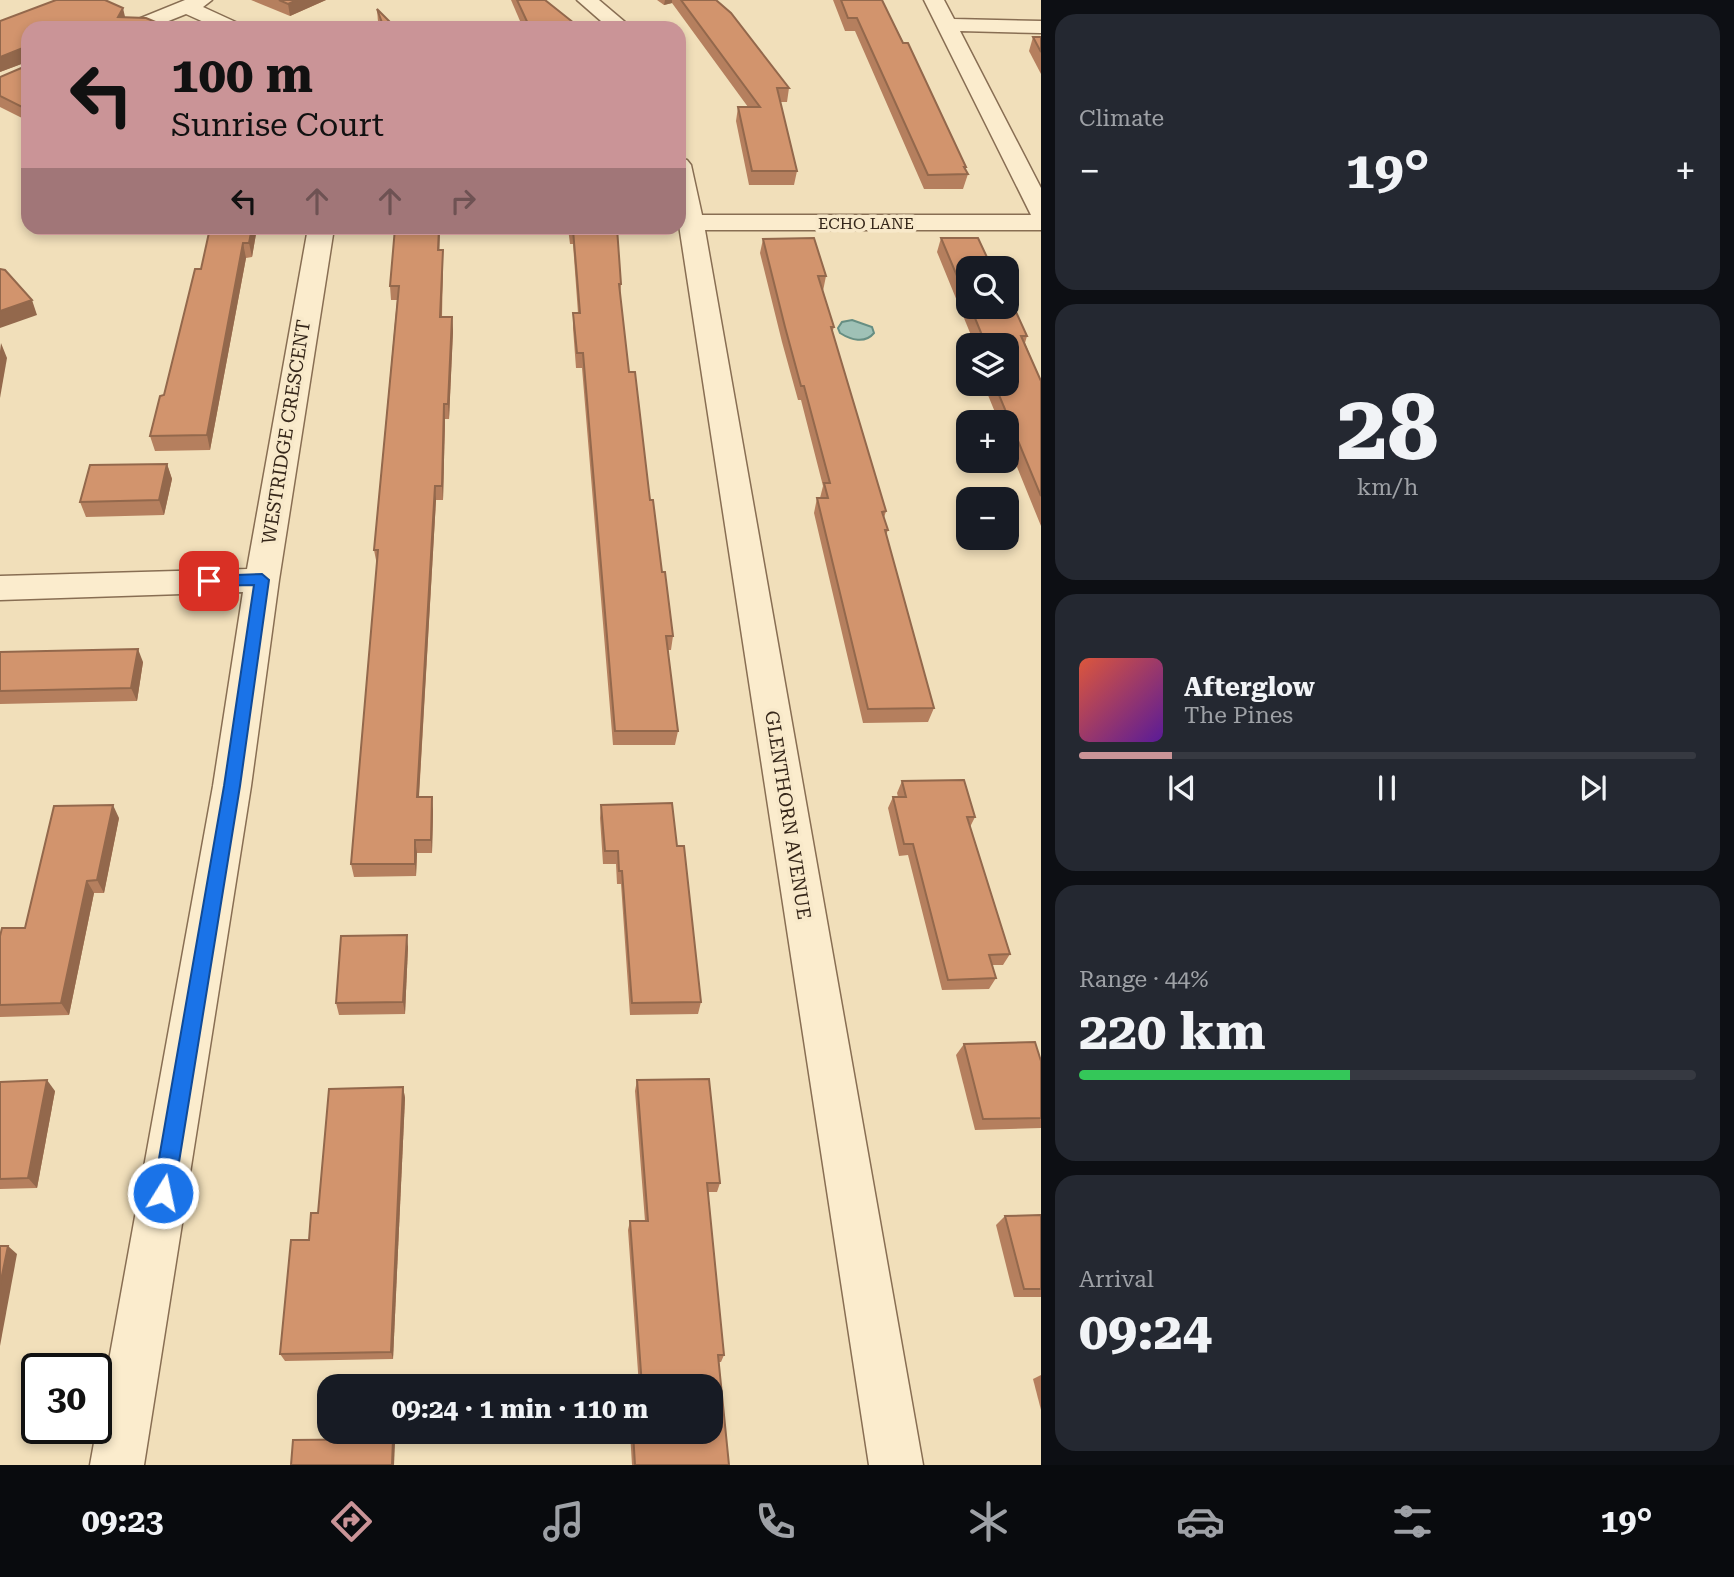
<!DOCTYPE html>
<meta charset="utf-8">
<style>
:root{--surface:#171b24;--page:#242831;--text:#f1f3f6;--muted:#9ea1a6;--line:#363941;--accent:#ca9497}
body{margin:0;font-family:"Roboto Serif",serif;background:var(--page);color:var(--text);height:100vh;display:flex;flex-direction:column;font-size:26px;white-space:nowrap}
*{box-sizing:border-box;margin:0}
p{font-size:23px;color:var(--muted)}
.icon{flex:none;width:38px;height:38px;fill:none;stroke:currentColor;stroke-width:2;stroke-linecap:round;stroke-linejoin:round}
.map{position:relative;flex:1;overflow:hidden}
.drawer{display:flex;flex-direction:column;gap:14px;padding:14px;background:#0d0f14;width:693px}
.drawer>*{flex:none}
.guide{position:absolute;left:21px;top:21px;width:665px;height:214px;border-radius:21px;box-shadow:0 4px 10px #0003;background:#ca9497;color:#111;overflow:hidden}
.buttons{position:absolute;left:956px;top:256px;display:grid;gap:14px}
.buttons a{display:grid;place-items:center;width:63px;height:63px;border-radius:14px;background:var(--surface);box-shadow:0 4px 10px #0003;font-size:35px}
.speed{position:absolute;left:21px;top:1353px;display:flex;gap:14px;font-size:35px;font-weight:700;text-align:center}
.speed>*{display:grid;place-content:center;width:91px;height:91px;border-radius:50%;background:var(--surface);box-shadow:0 4px 10px #0003;line-height:1}
.speed .limit{border:4px solid #111;border-radius:10px;background:#fff;color:#111}
.pin{position:absolute;display:grid;place-items:center;width:60px;height:60px;color:#fff;margin:-30px;border-radius:14px;box-shadow:0 4px 10px #0006}
.me{position:absolute;width:77px;margin:-38px;rotate:10deg;stroke-linejoin:round;filter:drop-shadow(0 0 5px #0008)}
.turn{display:flex;align-items:center;gap:24px;height:147px;padding:0 35px;font-size:32px}
.turn .icon{width:91px;height:91px;stroke-width:2.5}
.turn b{display:block;font-size:49px;line-height:60px}
.lanes{display:flex;align-items:center;height:66px;padding:0 35px;background:#0003;justify-content:center;gap:35px;direction:ltr}
.lanes .off{opacity:.35}
.big{font-size:52px;font-weight:700;line-height:1.1}
.drawer .tile{flex:1;display:flex;flex-direction:column;justify-content:center;gap:10px;min-width:0;padding:0 24px;border-radius:21px;background:var(--page)}
.drawer .dial{align-items:center;gap:0}
.dial b{font-size:91px;line-height:1}
.song{display:flex;align-items:center;gap:21px}
.cover{width:84px;height:84px;border-radius:10px;background:linear-gradient(135deg,hsl(10 70% 55%),hsl(270 70% 35%))}
.played{height:7px;border-radius:4px;background:linear-gradient(90deg,var(--accent) 15%,var(--line) 15%)}
.keys{display:flex;justify-content:space-around;direction:ltr}
.heat{display:flex;justify-content:space-between;align-items:center;font-size:38px;direction:ltr}
.charge{height:10px;border-radius:5px;background:linear-gradient(90deg,#34c759 44%,var(--line) 0)}
.trip{position:absolute;left:317px;top:1374px;width:406px;height:70px;border-radius:21px;background:var(--surface);box-shadow:0 4px 10px #0003;font-weight:700;line-height:70px;text-align:center}
.tab-bar{display:flex;height:112px;justify-content:space-around;align-items:center;background:#090b0e;color:var(--muted)}
.tab-bar .icon{width:49px;height:49px}
.tab-bar .active{color:var(--accent)}
.tab-bar b{font-size:32px;color:var(--text)}
main{display:flex;flex:1;min-height:0}
.map>svg:first-child{display:block}
.water{fill:#9fc1b6;stroke:#668e83;stroke-width:2}
.lines{fill:none;stroke-linecap:round;stroke-linejoin:round}
.minor-casing{stroke:#886e53;stroke-width:3}
.minor{fill:#fbeccd;fill-rule:evenodd}
.wall{fill:#b57f5e}
.shaded-wall{fill:#93684c}
.building{fill:#d2946d;stroke:#93684c;stroke-width:2}
.route{fill:#1a73e8;stroke:#114b97;stroke-width:2}
.labels{text-anchor:middle;dominant-baseline:central;stroke-width:7;stroke-linejoin:round;paint-order:stroke}
.far-street-label{font-size:16px;fill:#36271a;stroke:#f8e9ca}
.street-label{font-size:19px;fill:#36271a;stroke:#f8e9ca}
</style>
<main>
<div class="map">
<svg width="1041" height="1465" viewBox="0 0 1041 1465">
<rect width="100%" height="100%" fill="#f1dfba"/>
<!-- water -->
<path class="water" d="M852,320L872,327L874,333C865,344 851,340 840,333L838,328L842,322Z"/>
<g class="lines">
<!-- minor casing -->
<g class="minor-casing">
<g id="minor">
<path d="M185,0H212L203,7L240,24L243,28H217L186,14L151,28H123L126,24Z"/>
<path d="M577,0H599L632,28H609Z"/>
<path d="M924,0H944L954,19L1041,21V33L960,31L1041,188V230H705L923,1465H869L679,225V158L687,160L691,165L702,215H1031Z"/>
<path d="M308,228H334L279,580L251,786L144,1465H90L213,786L243,592L0,600V576L247,569Z"/>
</g>
</g>
<!-- minor -->
<use href="#minor" class="minor"/>
</g>
<!-- wall -->
<g class="wall">
<path d="M251,0H326L290,16Z"/>
<path d="M511,0H545L576,28H523Z"/>
<path d="M657,0H716L789,88L787,102H780L797,171L794,185H749L736,121L738,107H748L672,3L664,5Z"/>
<path d="M833,0H882L966,167L965,170L968,174L963,189H924L855,31H845Z"/>
<path d="M377,9L396,28H380L378,22Z"/>
<path d="M0,21L28,28V121L0,107V77L26,66V62L0,72Z"/>
<path d="M1033,37H1041V74L1029,51Z"/>
<path d="M257,228L252,257L246,258L210,450L155,451L150,436L164,395L201,269Z"/>
<path d="M568,228H617L621,284L620,296L629,372L673,636L671,650H668L678,731L675,745H613L582,368H576L573,328V313H578L573,244H570Z"/>
<path d="M941,238L968,268V306H1006L1027,336L1025,343L1041,381V526L1006,440V422H999L983,383H1006V345H975L937,252Z"/>
<path d="M763,239L826,276L823,291L834,327L832,333L886,511L884,518L888,530L886,535L934,708L928,722L863,723L814,513L817,498H820L823,486L801,400H798L782,342L760,253Z"/>
<path d="M439,250H443V265L442,317H452L453,331L449,419H445L443,500H436L419,797L433,810L432,853H417L416,876L354,877L351,864L377,565L374,550L397,300H391L390,286Z"/>
<path d="M167,464L172,479L164,515L86,517L80,502Z"/>
<path d="M0,652L143,662L137,701L0,704Z"/>
<path d="M902,781L975,817L970,827L1010,954L1003,965H992L996,978L989,989L942,990L908,855L899,856L888,808L893,797H898L897,793Z"/>
<path d="M601,805L677,846L701,1002L698,1014L630,1015L621,884H617L616,864H603L600,818Z"/>
<path d="M119,818L104,893H94L69,1015L0,1017V936L25,928Z"/>
<path d="M408,947L405,1014L339,1015L336,1003Z"/>
<path d="M964,1044L1041,1061V1128L975,1130L956,1055Z"/>
<path d="M637,1080L720,1183L717,1192H708L724,1355L721,1362H719L729,1465H632L630,1432H710V1386H639L628,1230L630,1221H645L635,1091Z"/>
<path d="M0,1082L55,1091L37,1188L0,1189Z"/>
<path d="M403,1087L405,1098L393,1359L285,1361L280,1354L309,1240L318,1213Z"/>
<path d="M1041,1215V1297H1014L996,1225L1005,1216Z"/>
<path d="M1041,1375V1410L1033,1379Z"/>
</g>
<!-- shaded-wall -->
<g class="shaded-wall">
<path d="M297,0H326L290,16L288,4Z"/>
<path d="M665,0H672V3L664,5Z"/>
<path d="M123,8L126,21L118,17Z"/>
<path d="M23,48L27,62L0,72V57Z"/>
<path d="M252,228H257L252,257L249,243Z"/>
<path d="M439,228H440L439,265L438,250Z"/>
<path d="M243,243L246,258L210,450L207,435Z"/>
<path d="M443,250V265L441,331L440,317Z"/>
<path d="M32,300L37,315L0,328V311Z"/>
<path d="M452,317L453,331L449,419L448,404Z"/>
<path d="M1,343L7,358L0,398V351Z"/>
<path d="M444,404L445,419L443,500L442,486Z"/>
<path d="M167,464L172,479L164,515L159,500Z"/>
<path d="M435,486L436,500L418,810L417,797Z"/>
<path d="M138,649L143,662L137,701L131,688Z"/>
<path d="M432,797L433,810L432,853L431,840Z"/>
<path d="M113,805L119,818L104,893L97,880Z"/>
<path d="M415,840L417,853L416,876L415,864Z"/>
<path d="M87,881L94,893L69,1015L61,1003Z"/>
<path d="M407,935L408,947L405,1014L403,1002Z"/>
<path d="M47,1080L55,1091L37,1188L28,1178Z"/>
<path d="M403,1087L405,1098L393,1359L391,1352Z"/>
<path d="M8,1246L17,1254L0,1346V1285Z"/>
<path d="M393,1439L395,1444L394,1465H392Z"/>
</g>
<!-- building -->
<g class="building">
<path d="M56,0H105L123,8L118,17L146,18L170,28H28V110L0,96V77L26,66L27,51L23,48L0,57V21Z"/>
<path d="M279,0H297L288,4Z"/>
<path d="M517,0H545L574,23L576,28H530Z"/>
<path d="M681,0H716L731,13L789,88H777L797,171H752L738,107H760Z"/>
<path d="M841,0H882L903,43H908L966,167H964L968,174L928,175L857,18H848Z"/>
<path d="M377,9L396,28H384Z"/>
<path d="M1033,37H1041V52Z"/>
<path d="M210,228H252L249,243H243L207,435L150,436L160,396L164,395L195,269H201Z"/>
<path d="M395,228H439L438,250H443L440,317H452L448,404H444L442,486H435L417,797H432L431,840H415V864H351L378,550H374L399,286H390Z"/>
<path d="M570,228H617L621,284H619L629,372H635L650,500H653L662,572H665L673,636H666L678,731H615L583,353H577L573,313H580L573,230H570Z"/>
<path d="M814,238L826,276H818L834,327H831L886,511L882,512L888,530H885L934,708L868,709L817,498H828L824,483H830L804,386H801L785,327L763,239Z"/>
<path d="M941,238H978L992,268H968V302Z"/>
<path d="M0,269L5,270L32,300L0,311Z"/>
<path d="M1006,298L1007,301H1011L1027,336H1021L1041,381V496L994,383H1006V345H986L970,306H1006Z"/>
<path d="M167,464L159,500L80,502L90,465Z"/>
<path d="M138,649L131,688L0,691V652Z"/>
<path d="M964,780L975,817H967L1010,954L989,955L996,978L948,980L913,844H904L893,797H906L902,781Z"/>
<path d="M672,803L677,846H684L701,1002L632,1003L622,871H619L618,851H605L601,805Z"/>
<path d="M113,805L97,880L87,881L61,1003L0,1005V936L2,928H25L54,806Z"/>
<path d="M407,935L403,1002L336,1003L341,936Z"/>
<path d="M1035,1042L1041,1061V1118L983,1119L964,1044Z"/>
<path d="M709,1079L720,1183H707L724,1355H718L729,1465H635L633,1432H710V1386H642L630,1221H648L637,1080Z"/>
<path d="M47,1080L28,1178L0,1179V1082Z"/>
<path d="M403,1087L391,1352L280,1354L291,1240H309L311,1213H318L329,1089Z"/>
<path d="M1041,1215V1289H1024L1005,1216Z"/>
<path d="M0,1246H8L0,1285Z"/>
<path d="M393,1439L392,1465H291L293,1440Z"/>
</g>
<!-- route -->
<path class="route" d="M262,574L269,580L240,786L174,1193L171,1201L163,1204L156,1201L153,1193L224,786L254,585L209,586L202,581L209,576Z"/>
<g class="labels">
<!-- far-street labels -->
<g class="far-street-label">
<text x="866" y="223">ECHO LANE</text>
</g>
<!-- street labels -->
<g class="street-label">
<text transform="translate(286 432) rotate(-81)">WESTRIDGE CRESCENT</text>
<text transform="translate(788 815) rotate(81)">GLENTHORN AVENUE</text>
</g>
</g>
</svg>
<div class="buttons">
<a><svg class="icon" aria-label="search" viewBox="0 0 24 24"><circle cx="10" cy="10" r="6"/><path d="M15 15l6 6"/></svg></a>
<a><svg class="icon" aria-label="layers" viewBox="0 0 24 24"><path d="M12 4l9 5-9 5-9-5zM3 14l9 5 9-5"/></svg></a>
<a>+</a>
<a>−</a>
</div>
<div class="speed"><div class="limit">30</div></div>
<div class="pin" style="left:209px;top:581px;background:#d93025"><svg class="icon" aria-label="arrive" viewBox="0 0 24 24"><path d="M6 21V4h12l-3 4 3 4H6"/></svg></div>
<svg class="me" style="left:163px;top:1193px" viewBox="-20 -20 40 40"><circle r="17" fill="#1a73e8" stroke="#fff" stroke-width="3"/><path d="M0-11L8 9 0 5-8 9z" fill="#fff"/></svg>
<div class="trip">09:24 · 1 min · 110 m</div>
<div class="guide">
<div class="turn"><svg class="icon" aria-label="left" viewBox="0 0 24 24"><path d="M17 20v-9H6M10 6l-5 5 5 5"/></svg><div><b>100 m</b>Sunrise Court</div></div>
<div class="lanes"><svg class="icon" aria-label="left" viewBox="0 0 24 24"><path d="M17 20v-9H6M10 6l-5 5 5 5"/></svg><svg class="icon off" aria-label="ahead" viewBox="0 0 24 24"><path d="M12 20V5M6 11l6-6 6 6"/></svg><svg class="icon off" aria-label="ahead" viewBox="0 0 24 24"><path d="M12 20V5M6 11l6-6 6 6"/></svg><svg class="icon off" aria-label="right" viewBox="0 0 24 24"><path d="M7 20v-9h11M14 6l5 5-5 5"/></svg></div>
</div>
</div>
<section class="drawer">
<div class="tile"><p>Climate</p>
<div class="heat"><a>−</a><b class="big">19°</b><a>+</a></div>
</div>
<div class="tile dial"><b>28</b><p>km/h</p></div>
<div class="tile">
<div class="song"><i class="cover"></i><div><b>Afterglow</b><p>The Pines</p></div></div>
<div class="played"></div>
<div class="keys"><svg class="icon" aria-label="previous" viewBox="0 0 24 24"><path d="M18 5L8 12l10 7zM5 5v14"/></svg><svg class="icon" aria-label="pause" viewBox="0 0 24 24"><path d="M8 5v14M16 5v14"/></svg><svg class="icon" aria-label="next" viewBox="0 0 24 24"><path d="M6 5l10 7-10 7zM19 5v14"/></svg></div>
</div>
<div class="tile"><p>Range · 44%</p><b class="big">220 km</b><div class="charge"></div></div>
<div class="tile"><p>Arrival</p><b class="big">09:24</b></div>
</section>
</main>
<nav class="tab-bar">
<b>09:23</b>
<svg class="icon active" aria-label="directions" viewBox="0 0 24 24"><path d="M12 3l9 9-9 9-9-9zM9 14v-3h6M13 9l2 2-2 2"/></svg>
<svg class="icon" aria-label="music" viewBox="0 0 24 24"><path d="M9 18V5l10-2v13"/><circle cx="6" cy="18" r="3"/><circle cx="16" cy="16" r="3"/></svg>
<svg class="icon" aria-label="phone" viewBox="0 0 24 24"><path d="M5 4h4l2 5-3 2q2 4 5 5l2-3 5 2v4C11 20 4 13 5 4z"/></svg>
<svg class="icon" aria-label="climate" viewBox="0 0 24 24"><path d="M12 3v18M4 7l16 10M4 17L20 7"/></svg>
<svg class="icon" aria-label="car" viewBox="0 0 24 24"><path d="M5 17H2v-5l4-1 3-4h7l3 4 3 1v5h-3M9 17h6M6 11h13"/><circle cx="7" cy="17" r="2"/><circle cx="17" cy="17" r="2"/></svg>
<svg class="icon" aria-label="filters" viewBox="0 0 24 24"><path d="M4 7h16M4 17h16"/><circle cx="9" cy="7" r="2"/><circle cx="15" cy="17" r="2"/></svg>
<b>19°</b>
</nav>
